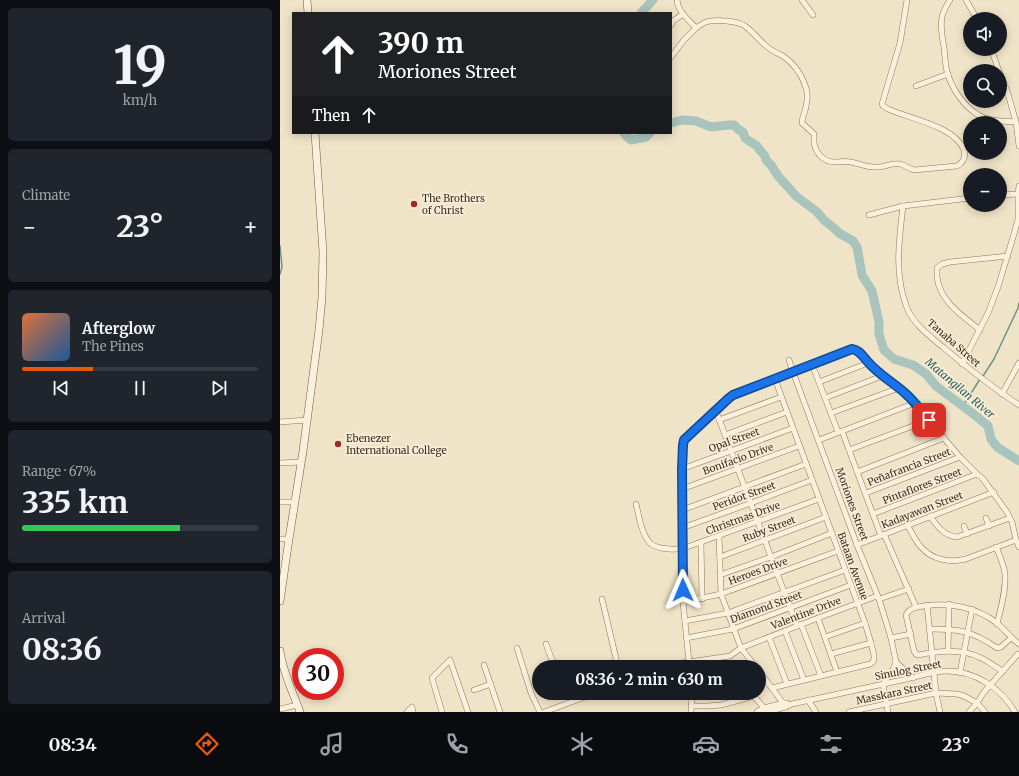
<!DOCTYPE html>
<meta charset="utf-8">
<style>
:root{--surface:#171b24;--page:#20242c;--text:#f1f3f6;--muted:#9ea1a6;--line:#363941;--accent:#ea580c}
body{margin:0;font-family:Merriweather,serif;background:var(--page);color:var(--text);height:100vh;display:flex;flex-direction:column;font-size:15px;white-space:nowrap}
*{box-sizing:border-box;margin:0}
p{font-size:13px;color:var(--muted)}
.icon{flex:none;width:22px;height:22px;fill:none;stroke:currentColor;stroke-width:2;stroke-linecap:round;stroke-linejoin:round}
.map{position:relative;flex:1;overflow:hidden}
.side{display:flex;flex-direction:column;gap:8px;padding:8px;background:#0d0f14;width:280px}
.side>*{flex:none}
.top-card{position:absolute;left:12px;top:12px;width:380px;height:122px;border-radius:0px;box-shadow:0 2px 10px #0003;background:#202124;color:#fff;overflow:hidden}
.fabs{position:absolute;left:683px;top:12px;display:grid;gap:8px}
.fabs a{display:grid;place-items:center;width:44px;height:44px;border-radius:50%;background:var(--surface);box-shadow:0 2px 10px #0003;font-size:20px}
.speed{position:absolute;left:12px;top:648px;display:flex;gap:8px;font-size:20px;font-weight:700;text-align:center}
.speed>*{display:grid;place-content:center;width:52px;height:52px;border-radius:50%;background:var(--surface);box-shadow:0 2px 10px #0003;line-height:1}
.speed .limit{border:6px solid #d22;background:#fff;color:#111}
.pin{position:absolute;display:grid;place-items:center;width:34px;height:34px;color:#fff;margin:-17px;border-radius:8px;box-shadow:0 2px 6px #0006}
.me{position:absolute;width:44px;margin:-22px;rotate:359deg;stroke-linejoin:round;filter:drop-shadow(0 0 3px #0008)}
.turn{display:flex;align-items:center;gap:14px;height:84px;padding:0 20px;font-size:18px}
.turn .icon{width:52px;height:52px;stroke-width:2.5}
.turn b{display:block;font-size:28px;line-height:34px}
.then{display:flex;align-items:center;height:38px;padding:0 20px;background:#0003;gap:8px;font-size:15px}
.big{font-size:30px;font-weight:700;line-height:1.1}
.side .tile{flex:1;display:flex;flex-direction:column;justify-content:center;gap:6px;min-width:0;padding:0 14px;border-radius:6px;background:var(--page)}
.side .dial{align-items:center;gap:0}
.dial b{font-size:52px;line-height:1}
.song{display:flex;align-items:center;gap:12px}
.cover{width:48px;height:48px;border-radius:6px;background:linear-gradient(135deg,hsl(20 70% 55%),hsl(210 70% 35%))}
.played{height:4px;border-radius:2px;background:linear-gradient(90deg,var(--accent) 30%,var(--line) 30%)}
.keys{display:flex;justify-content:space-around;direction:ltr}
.heat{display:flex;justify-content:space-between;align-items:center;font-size:22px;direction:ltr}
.charge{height:6px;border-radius:3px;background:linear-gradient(90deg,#34c759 67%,var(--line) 0)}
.trip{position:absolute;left:252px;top:660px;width:234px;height:40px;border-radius:20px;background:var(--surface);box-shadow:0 2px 10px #0003;font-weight:700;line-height:40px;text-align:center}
.tabs{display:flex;height:64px;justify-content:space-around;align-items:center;background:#090b0e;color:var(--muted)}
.tabs .icon{width:28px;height:28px}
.tabs .active{color:var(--accent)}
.tabs b{font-size:18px;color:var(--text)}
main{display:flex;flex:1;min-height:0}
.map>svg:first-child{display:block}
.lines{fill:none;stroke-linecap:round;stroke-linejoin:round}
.stream{stroke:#6f938a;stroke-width:1.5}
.river{stroke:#a9c4bc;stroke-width:9}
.street-casing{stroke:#8d765c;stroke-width:6}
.secondary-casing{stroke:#6f573f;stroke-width:8}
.street{stroke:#faf1dc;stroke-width:5}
.secondary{stroke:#faf1dc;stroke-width:7}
.route-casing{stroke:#114b97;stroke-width:10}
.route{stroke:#1a73e8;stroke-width:7}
.poi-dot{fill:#9e2a2b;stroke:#f7eed8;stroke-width:1.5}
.labels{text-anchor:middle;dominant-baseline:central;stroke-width:3.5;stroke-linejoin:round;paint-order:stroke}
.poi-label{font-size:10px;fill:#3d2e20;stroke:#f7eed8;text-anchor:start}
.street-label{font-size:10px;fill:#3d2e20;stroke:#f7eed8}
.water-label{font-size:11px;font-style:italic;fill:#2f5d5a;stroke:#f7eed8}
</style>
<main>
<section class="side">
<div class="tile dial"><b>19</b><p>km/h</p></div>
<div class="tile"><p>Climate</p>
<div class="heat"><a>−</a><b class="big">23°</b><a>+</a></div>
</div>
<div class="tile">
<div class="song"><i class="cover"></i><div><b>Afterglow</b><p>The Pines</p></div></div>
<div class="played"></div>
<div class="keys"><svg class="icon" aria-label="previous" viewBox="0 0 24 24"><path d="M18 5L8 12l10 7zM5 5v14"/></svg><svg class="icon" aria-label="pause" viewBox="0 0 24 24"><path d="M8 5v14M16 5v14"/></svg><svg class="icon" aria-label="next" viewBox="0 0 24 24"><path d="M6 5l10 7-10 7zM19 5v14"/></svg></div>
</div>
<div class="tile"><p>Range · 67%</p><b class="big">335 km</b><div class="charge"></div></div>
<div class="tile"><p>Arrival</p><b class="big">08:36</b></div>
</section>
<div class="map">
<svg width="739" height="712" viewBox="0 0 739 712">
<rect width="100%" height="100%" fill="#f0e4c8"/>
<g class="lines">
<!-- stream -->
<g class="stream">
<path d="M0,246L2,267L0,274"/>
<path d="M703,376L714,359L738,308L739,303"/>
<path d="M683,406L700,379"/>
</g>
<!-- river -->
<g class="river">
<path d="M361,13L373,0"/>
<path d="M391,123L402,120L416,121L431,127L449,125H454L459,130L463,132L465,138L469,141L476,145L479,149L485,156L486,160L491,165L498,176L517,197L536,211L545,221L554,228L559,233L573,241L577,247L582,275L592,291L599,322V334L604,350L614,359L633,365L646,374L656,386L696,416L708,426L711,439L717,447L739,461"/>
<path d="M344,133L347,137L351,140L366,137L370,133"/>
</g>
<!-- street casing -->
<g class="street-casing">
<g id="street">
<path d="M397,0C398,12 408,19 416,28C419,26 423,23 426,22C435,19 458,21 465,26C473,32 478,39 485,45C490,50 497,53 503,56C513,63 521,73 525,85C529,94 527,102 525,111C523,116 522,119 522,123L534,134C534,137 534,140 534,143C536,154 544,162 555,162C560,162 566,161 571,162C581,164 588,168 598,167C605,167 613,162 620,164C625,165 629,169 634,170L677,166C684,162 686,157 684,150C675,126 630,119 608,109L603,106L602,104L620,43L627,0"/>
<path d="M522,0L533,15"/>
<path d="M670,0C667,5 663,11 662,17C660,27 662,37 664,47C665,56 665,66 668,75C673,90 684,106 697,114C708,122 723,121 736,122"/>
<path d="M686,0L697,19"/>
<path d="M391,25L393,21L403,14"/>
<path d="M711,49L719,71"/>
<path d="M391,57L404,40L416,28"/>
<path d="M720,73L728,94L736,122L739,146"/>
<path d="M636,86L668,74"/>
<path d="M720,195L738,194"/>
<path d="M623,206C619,240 614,275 627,308C634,325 651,337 664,348C688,368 713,388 739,405"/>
<path d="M589,215L623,206L690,198"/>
<path d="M700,330C683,316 660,302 657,277C657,274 657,271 657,268L662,264L670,262L728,256"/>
<path d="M532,364L558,432"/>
<path d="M682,364L708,313L718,287L734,234L738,219V194L739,186"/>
<path d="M539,382L588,363"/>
<path d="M722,394L739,363"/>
<path d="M545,398L602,376"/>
<path d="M436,411L517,626"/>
<path d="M551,413L619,388"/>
<path d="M439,420L501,397"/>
<path d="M0,422L27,420"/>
<path d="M562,431L601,536"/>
<path d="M445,435L507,412"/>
<path d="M539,440L635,403"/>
<path d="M569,450L649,420"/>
<path d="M0,463L21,462"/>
<path d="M402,469L513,428"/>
<path d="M577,472L664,438"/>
<path d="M402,489L519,446"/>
<path d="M586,493L680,457"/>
<path d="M0,502H15"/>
<path d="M356,504C359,516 361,533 370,543C373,546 377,547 381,548C400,551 404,548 421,542L539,499"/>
<path d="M402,510L526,464"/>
<path d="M593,514L697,474"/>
<path d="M650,516C657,526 664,536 677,537L730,518"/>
<path d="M706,518L709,526"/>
<path d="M627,525C632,532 635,541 641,547C652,560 670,563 686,559L736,540"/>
<path d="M684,526L687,534"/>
<path d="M402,528L471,503L532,480"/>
<path d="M604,534L636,607"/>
<path d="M439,536L441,594L461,648L538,618L597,596"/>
<path d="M0,539H9"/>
<path d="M421,542L422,599"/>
<path d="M577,545L714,492"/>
<path d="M716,547C720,556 724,565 725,574C726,590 721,608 717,624"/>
<path d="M440,557L546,517"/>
<path d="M440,575L491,557L552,533"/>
<path d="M322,599L338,667"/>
<path d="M599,599L629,589"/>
<path d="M403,602L441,594L558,551"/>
<path d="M647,605L656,693L660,712"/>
<path d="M538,618L557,672"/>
<path d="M405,621L448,613L565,570"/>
<path d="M521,624L541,676"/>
<path d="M650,629C680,629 692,631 717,648L721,647L731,638"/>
<path d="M505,631L524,680"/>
<path d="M489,637L507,684"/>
<path d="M545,637L585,623"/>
<path d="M406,638L453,629L571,585"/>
<path d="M611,638L631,634"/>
<path d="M266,644L272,660L280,667"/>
<path d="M237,648L251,693L260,712"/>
<path d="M668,651L669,604"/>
<path d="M551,654L591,643"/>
<path d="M402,663L409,662L410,667"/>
<path d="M204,665L220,712"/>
<path d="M382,667L393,663"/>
<path d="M476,667L461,648L450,656L409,662L403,602L402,549V469L403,445L404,440L449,398L453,395L513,372L509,360"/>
<path d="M479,671L506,707"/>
<path d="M723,671C715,667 708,661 701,658C682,648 658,651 638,655L636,654L634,651L626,615C629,608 637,607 644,606C669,602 696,607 717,623C725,630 731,638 739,644"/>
<path d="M680,673L692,609"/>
<path d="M633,678L616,662L611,638L599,599L577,545L513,372L572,349H575L579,351L588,363L602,376L627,395L680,457L697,474L703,479L727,512L732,522L736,540L739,547"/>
<path d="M492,688L590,664C592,663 593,663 594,659C595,653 587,631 585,623L495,379"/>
<path d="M194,690L211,684"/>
<path d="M290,693L293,701"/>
<path d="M472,694L485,709"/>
<path d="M528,700L536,712"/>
<path d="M411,706H428L441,705L474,696"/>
<path d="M0,709L17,705"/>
<path d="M478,711L484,708L503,703H507"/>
<path d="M127,712L132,707L133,712"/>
<path d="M162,712L152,678L170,660L188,712"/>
<path d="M264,712L316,693"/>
<path d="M411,712L412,693"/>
<path d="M477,712C489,712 501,709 512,704C549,696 585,688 622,680C637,677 652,671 667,671C695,671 721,688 735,712"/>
<path d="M569,712L656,693L677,694L684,696L697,703L705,712"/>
<path d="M608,712L603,684L612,672L616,662"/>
<path d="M689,712L697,703L704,692L738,654"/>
</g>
</g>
<!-- secondary casing -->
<g class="secondary-casing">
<g id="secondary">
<path d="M27,0L28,13"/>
<path d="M0,601L9,539L23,451L39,330L42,297L43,252L35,133"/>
<path d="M0,651C3,673 13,692 20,712"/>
</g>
</g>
<!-- street -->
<use href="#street" class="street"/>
<!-- secondary -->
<use href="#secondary" class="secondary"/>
</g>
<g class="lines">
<!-- route casing -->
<g class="route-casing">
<path id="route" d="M403,590L402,469L403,445L404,440L449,398L453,395L572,349C580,350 583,357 588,362C599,375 614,383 626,394C635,402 641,411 649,420"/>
</g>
<!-- route -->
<use href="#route" class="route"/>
</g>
<!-- markers -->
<g class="poi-dot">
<circle cx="134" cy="204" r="4"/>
<circle cx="58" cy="444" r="4"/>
</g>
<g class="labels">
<!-- poi labels -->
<g class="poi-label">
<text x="142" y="198">The Brothers<tspan x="142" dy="12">of Christ</tspan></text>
<text x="66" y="438">Ebenezer<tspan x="66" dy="12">International College</tspan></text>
</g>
<!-- street labels -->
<g class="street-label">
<text transform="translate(674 343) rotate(41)">Tanaba Street</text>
<text transform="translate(454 440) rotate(-20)">Opal Street</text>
<text transform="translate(458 459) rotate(-20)">Bonifacio Drive</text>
<text transform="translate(629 467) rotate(-21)">Peñafrancia Street</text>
<text transform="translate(642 486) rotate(-21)">Pintaflores Street</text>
<text transform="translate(464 496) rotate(-20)">Peridot Street</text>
<text transform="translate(572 504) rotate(70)">Moriones Street</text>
<text transform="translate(642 510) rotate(-21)">Kadayawan Street</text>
<text transform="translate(463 518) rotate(-20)">Christmas Drive</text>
<text transform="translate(489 529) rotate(-21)">Ruby Street</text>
<text transform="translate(573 566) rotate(70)">Bataan Avenue</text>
<text transform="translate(478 571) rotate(-20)">Heroes Drive</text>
<text transform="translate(486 607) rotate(-20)">Diamond Street</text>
<text transform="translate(526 613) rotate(-21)">Valentine Drive</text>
<text transform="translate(628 670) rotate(-11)">Sinulog Street</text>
<text transform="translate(614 693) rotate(-12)">Masskara Street</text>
</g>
<!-- water labels -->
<g class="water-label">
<text transform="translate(680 388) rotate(40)">Matangilan River</text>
</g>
</g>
</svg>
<div class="fabs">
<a><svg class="icon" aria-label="sound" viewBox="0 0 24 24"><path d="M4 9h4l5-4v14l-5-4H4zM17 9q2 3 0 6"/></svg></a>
<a><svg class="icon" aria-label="search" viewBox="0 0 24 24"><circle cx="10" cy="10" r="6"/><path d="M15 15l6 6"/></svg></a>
<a>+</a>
<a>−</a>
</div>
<div class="speed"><div class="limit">30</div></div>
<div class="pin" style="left:649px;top:420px;background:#d93025"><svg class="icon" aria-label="arrive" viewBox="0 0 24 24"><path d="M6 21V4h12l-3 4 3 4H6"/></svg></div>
<svg class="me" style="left:403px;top:590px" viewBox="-20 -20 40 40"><path d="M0-17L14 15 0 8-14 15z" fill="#1a73e8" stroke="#fff" stroke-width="4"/></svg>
<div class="trip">08:36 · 2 min · 630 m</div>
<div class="top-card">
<div class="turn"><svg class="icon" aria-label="ahead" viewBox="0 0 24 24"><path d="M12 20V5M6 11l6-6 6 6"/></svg><div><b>390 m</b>Moriones Street</div></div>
<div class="then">Then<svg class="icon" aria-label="ahead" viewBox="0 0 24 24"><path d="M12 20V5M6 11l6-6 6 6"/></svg></div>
</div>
</div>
</main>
<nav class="tabs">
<b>08:34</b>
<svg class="icon active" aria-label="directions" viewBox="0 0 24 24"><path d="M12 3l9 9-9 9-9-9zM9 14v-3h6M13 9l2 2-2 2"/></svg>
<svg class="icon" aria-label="music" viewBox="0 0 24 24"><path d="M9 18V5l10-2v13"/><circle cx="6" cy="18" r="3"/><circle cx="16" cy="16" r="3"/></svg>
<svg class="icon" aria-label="phone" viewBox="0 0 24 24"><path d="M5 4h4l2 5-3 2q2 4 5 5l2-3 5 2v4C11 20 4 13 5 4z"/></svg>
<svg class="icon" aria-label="climate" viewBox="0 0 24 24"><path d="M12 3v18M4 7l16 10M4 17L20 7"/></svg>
<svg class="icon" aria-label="car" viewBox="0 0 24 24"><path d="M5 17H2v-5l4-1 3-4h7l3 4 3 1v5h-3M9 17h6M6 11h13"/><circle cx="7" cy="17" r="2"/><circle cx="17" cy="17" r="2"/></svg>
<svg class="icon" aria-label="filters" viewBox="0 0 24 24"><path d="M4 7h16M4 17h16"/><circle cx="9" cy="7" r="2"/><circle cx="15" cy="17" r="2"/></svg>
<b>23°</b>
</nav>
